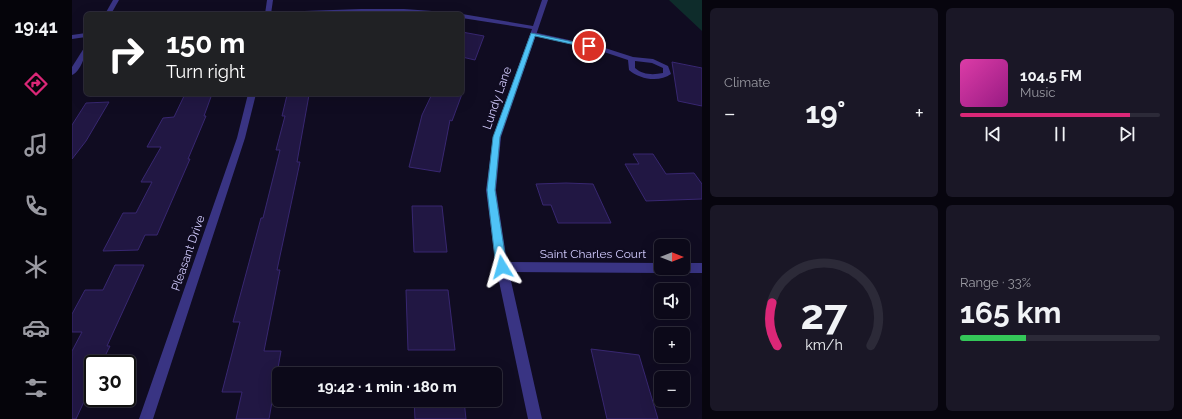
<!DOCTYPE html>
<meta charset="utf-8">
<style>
:root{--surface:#0c0919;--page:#1a1726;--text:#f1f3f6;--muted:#9a9aa2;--line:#2c2a38;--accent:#db2777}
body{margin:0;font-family:Raleway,sans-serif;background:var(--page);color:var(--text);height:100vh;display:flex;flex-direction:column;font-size:15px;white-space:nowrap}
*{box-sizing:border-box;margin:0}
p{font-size:13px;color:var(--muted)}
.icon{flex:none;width:22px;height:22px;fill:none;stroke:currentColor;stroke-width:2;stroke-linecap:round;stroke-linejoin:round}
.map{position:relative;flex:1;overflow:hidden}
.side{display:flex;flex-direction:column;gap:8px;padding:8px;background:#07050e;width:480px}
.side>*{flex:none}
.guide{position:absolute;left:12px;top:12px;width:380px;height:84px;border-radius:6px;box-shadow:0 4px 16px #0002,0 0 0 1px var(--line);background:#202124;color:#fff;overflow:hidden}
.needle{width:26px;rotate:90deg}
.fabs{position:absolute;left:582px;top:239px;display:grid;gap:8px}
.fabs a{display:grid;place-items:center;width:36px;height:36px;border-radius:6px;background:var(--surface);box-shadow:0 4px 16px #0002,0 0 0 1px var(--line);font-size:20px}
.speed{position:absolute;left:12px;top:355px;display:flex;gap:8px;font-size:20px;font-weight:700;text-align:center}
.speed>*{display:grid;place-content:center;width:52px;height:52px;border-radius:50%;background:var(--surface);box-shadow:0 4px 16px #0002,0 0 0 1px var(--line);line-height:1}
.speed .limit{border:2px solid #111;border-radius:6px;background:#fff;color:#111}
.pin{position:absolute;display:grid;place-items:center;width:34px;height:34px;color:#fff;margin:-17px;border:2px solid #fff;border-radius:50%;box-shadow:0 1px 4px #0007}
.me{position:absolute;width:44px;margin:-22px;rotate:352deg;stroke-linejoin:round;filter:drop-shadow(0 0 3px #0008)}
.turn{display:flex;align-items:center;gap:14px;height:84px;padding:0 16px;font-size:18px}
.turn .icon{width:52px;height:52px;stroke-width:2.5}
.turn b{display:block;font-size:28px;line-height:34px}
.big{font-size:30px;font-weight:700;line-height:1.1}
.side .tile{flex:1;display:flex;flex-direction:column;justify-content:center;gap:6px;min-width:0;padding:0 14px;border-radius:6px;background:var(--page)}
.side .dial{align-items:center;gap:0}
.dial svg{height:104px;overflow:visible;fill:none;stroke:var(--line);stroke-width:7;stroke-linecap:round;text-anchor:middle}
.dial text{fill:var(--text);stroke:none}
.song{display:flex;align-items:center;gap:12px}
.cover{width:48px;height:48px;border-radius:6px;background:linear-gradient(135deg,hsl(320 70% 55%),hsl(310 70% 35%))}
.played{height:4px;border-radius:2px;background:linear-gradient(90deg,var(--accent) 85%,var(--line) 85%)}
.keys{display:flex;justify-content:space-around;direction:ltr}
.heat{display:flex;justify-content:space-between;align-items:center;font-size:22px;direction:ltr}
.charge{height:6px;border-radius:3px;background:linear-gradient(90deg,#34c759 33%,var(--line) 0)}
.side .tiles{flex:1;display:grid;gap:8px;grid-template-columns:repeat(2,1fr)}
.trip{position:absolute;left:200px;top:367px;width:230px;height:40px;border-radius:6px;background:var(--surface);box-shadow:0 4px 16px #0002,0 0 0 1px var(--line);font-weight:700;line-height:40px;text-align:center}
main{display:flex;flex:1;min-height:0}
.tabs{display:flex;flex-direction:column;width:72px;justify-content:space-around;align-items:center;background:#05040a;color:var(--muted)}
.tabs .icon{width:28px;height:28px}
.tabs .on{color:var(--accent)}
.tabs b{font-size:18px;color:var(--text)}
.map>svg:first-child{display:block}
.green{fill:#0e2c2b}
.building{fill:#211743;stroke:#382771}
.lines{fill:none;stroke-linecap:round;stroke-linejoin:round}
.lane{fill:#393483;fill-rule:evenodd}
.street{fill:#393483;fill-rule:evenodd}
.route{fill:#4fc3f7;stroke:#337fa1}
.labels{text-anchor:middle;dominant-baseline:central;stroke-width:4;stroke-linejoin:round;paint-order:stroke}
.street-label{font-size:12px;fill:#d3ccff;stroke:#100c21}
</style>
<main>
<nav class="tabs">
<b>19:41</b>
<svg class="icon on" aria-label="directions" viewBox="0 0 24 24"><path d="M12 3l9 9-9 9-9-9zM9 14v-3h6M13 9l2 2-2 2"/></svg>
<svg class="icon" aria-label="music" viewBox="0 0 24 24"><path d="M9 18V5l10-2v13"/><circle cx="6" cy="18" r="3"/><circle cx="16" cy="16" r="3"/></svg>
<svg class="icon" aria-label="phone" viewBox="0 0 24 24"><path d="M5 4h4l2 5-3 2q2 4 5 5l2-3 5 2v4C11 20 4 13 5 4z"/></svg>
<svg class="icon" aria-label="climate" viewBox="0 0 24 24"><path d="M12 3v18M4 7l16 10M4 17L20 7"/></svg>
<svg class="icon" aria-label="car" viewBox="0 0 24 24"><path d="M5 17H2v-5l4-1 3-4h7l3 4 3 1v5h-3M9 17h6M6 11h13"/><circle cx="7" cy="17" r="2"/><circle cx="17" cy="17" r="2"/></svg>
<svg class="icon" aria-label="filters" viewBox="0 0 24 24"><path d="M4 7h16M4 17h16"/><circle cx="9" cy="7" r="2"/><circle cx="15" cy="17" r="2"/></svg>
</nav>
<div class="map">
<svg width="630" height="419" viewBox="0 0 630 419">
<rect width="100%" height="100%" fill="#100c21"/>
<!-- green -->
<path class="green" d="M597,0H630V31Z"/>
<!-- building -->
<g class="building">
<path d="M390,32L412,36L403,60L390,57Z"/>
<path d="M600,62L630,68V106L606,101Z"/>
<path d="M113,94H140L132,116H134L116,159H118L85,235H73L66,250L31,251L51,213H64L80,182H69L89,147H75L91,118L102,117Z"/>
<path d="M360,94H390L380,121L378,120L368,172L337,167L350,115Z"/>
<path d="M215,95H237L225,162H228L205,270H208L192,351H209L197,419H164L170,392H150L168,322H161L189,218H191L208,150H204L213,116H210Z"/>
<path d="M37,102L14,141L0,159V125L14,103Z"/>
<path d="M561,154H581L594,174L622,173L630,184V199L574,201L553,164H567Z"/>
<path d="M494,183L521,184L539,223H486L479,205H471L464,184Z"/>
<path d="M340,206H370L375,252H342Z"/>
<path d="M43,265H72L35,346H38L29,364H21V382L4,419H0V351L10,332H0V314L13,290H31Z"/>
<path d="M334,290H376L383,350H336Z"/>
<path d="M519,349L567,355L586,419H535Z"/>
<path d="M342,400H392L394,419H343Z"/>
</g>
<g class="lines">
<!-- lane -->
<path class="lane" d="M461,32L533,48L561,57L581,59L596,66L599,74C587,83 567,79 557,70L556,60L529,51L459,35L458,34ZM563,61L580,63L591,68V73C581,75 571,75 563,68Z"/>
<!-- street -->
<g class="street">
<path d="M41,0H47L39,14H33Z"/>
<path d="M195,0H201L199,14H193Z"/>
<path d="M470,0H476L429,137L424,190L435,262L589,263V268H595L593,272L589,273L437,272L470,419H456L424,267L414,190L421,137L460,29L390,18V14L461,26Z"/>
<path d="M289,9H332L374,12L377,14L311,12L201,14L204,12Z"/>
<path d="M14,33V37L0,39V35Z"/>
<path d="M14,47C14,55 8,72 0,75V67L12,48Z"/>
<path d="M176,94H184L173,138L81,419H67L165,138Z"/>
<path d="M611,263H630V273H611L607,272L605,268H611Z"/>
</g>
</g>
<!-- route -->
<path class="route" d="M459,33L520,46L517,48L463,36L428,137L423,190L435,267L433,270L430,272L426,270L424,267L415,190L421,137Z"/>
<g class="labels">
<!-- street labels -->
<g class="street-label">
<text transform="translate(425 98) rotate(-71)">Lundy Lane</text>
<text transform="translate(116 253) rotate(-71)">Pleasant Drive</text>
<text x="521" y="254">Saint Charles Court</text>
</g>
</g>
</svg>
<div class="fabs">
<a><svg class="needle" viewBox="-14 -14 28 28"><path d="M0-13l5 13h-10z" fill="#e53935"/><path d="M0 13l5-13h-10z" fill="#9a9aa2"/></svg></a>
<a><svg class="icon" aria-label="sound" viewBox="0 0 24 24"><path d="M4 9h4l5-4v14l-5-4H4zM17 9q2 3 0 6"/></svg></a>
<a>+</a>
<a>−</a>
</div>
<div class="speed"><div class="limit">30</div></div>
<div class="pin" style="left:517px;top:46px;background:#d93025"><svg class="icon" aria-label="arrive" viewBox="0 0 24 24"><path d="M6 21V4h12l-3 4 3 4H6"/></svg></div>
<svg class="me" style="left:430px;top:267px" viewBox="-20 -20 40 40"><path d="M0-17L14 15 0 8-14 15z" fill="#4fc3f7" stroke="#fff" stroke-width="4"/></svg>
<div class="trip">19:42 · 1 min · 180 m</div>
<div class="guide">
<div class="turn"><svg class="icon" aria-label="right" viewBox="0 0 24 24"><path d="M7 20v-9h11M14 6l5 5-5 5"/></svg><div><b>150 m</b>Turn right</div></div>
</div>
</div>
<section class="side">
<div class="tiles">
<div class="tile"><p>Climate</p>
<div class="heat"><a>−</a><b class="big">19°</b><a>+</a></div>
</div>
<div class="tile">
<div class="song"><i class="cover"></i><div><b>104.5 FM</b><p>Music</p></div></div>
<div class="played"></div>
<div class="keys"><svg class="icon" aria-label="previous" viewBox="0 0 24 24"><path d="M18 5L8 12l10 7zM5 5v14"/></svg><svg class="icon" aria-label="pause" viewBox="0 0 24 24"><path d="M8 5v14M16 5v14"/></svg><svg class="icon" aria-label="next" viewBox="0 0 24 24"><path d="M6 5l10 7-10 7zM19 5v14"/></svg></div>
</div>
<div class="tile dial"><svg viewBox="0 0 100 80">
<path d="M14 69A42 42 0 1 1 86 69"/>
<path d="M14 69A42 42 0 0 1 10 36" stroke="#db2777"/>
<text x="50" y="56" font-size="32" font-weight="700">27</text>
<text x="50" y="72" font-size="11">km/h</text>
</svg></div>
<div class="tile"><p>Range · 33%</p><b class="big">165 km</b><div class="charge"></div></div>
</div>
</section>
</main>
